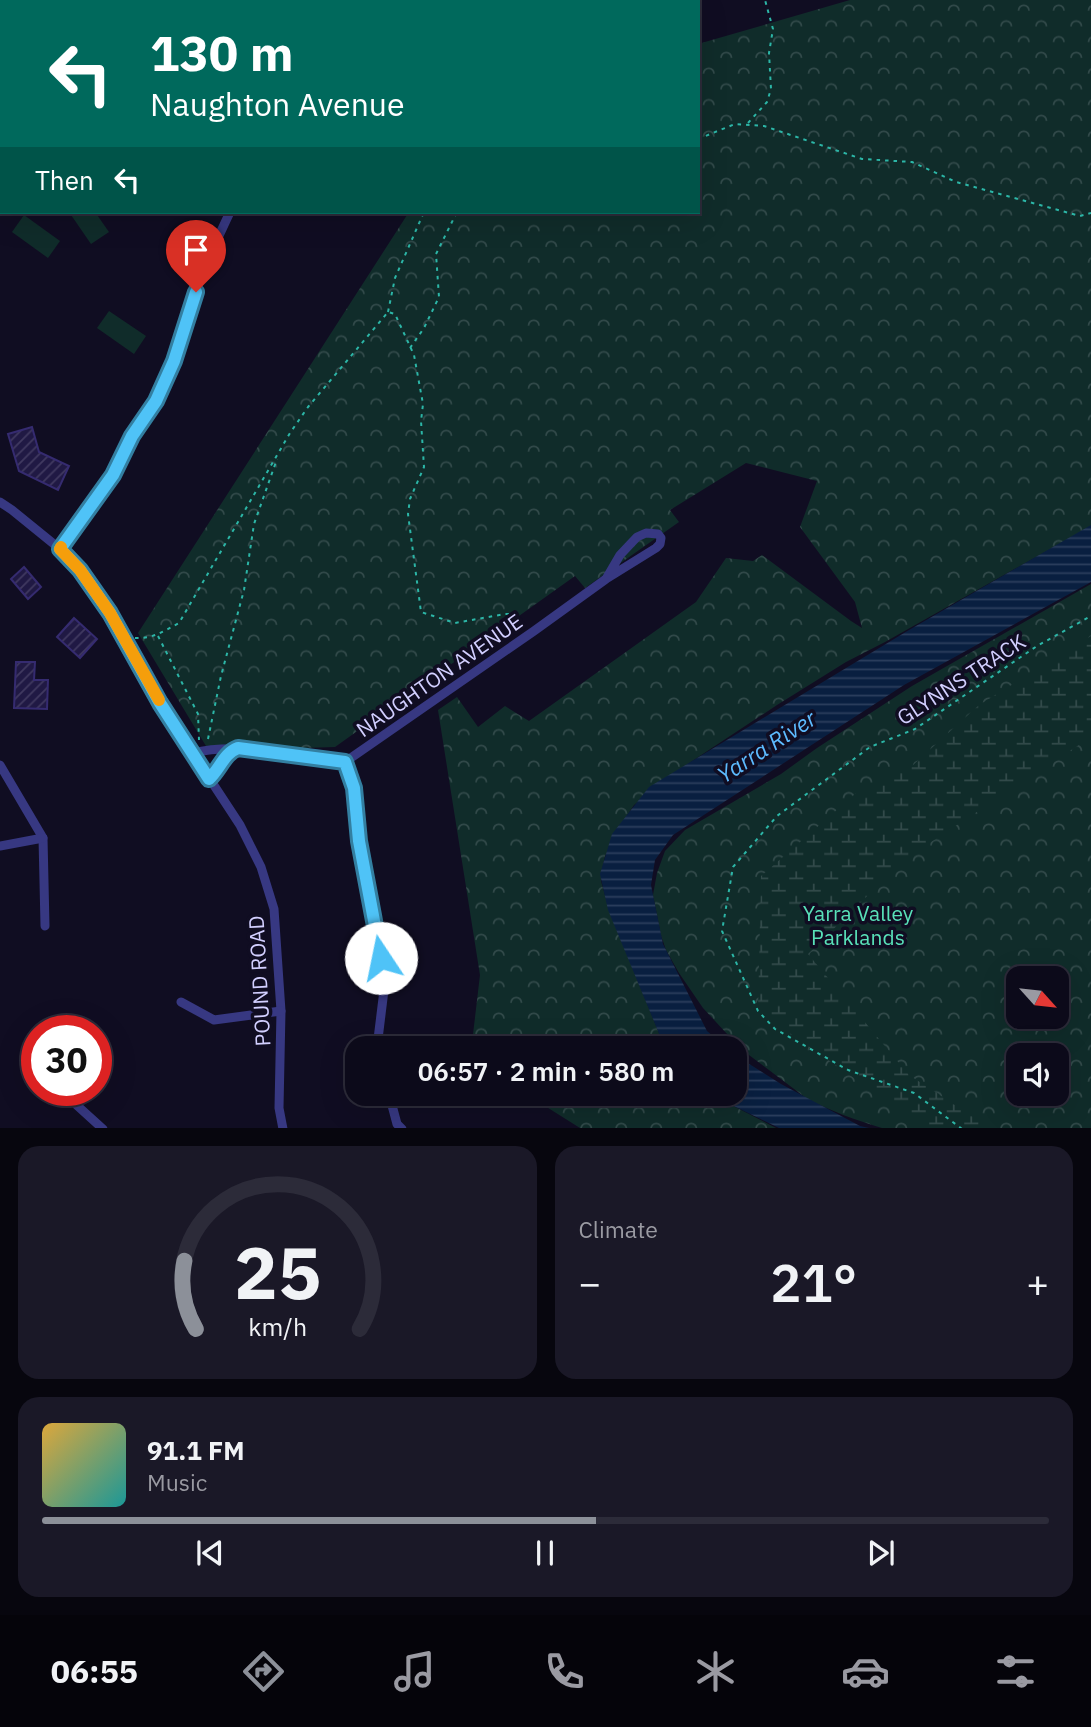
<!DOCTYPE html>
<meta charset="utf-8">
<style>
:root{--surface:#0c0a1a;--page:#1a1827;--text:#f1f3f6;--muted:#9a9aa2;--line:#2c2b39;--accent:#8c9099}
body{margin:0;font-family:"IBM Plex Sans",sans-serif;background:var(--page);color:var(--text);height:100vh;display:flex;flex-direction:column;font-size:26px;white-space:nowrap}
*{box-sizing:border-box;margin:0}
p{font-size:23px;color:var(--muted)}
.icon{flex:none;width:38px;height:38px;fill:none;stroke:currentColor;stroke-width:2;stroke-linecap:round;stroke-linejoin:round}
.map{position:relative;height:1128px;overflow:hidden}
.panel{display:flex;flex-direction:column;gap:18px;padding:18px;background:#07060e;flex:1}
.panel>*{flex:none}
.guide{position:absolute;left:0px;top:0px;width:700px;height:214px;box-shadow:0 7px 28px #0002,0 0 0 2px var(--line);background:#00695c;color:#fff;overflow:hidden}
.needle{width:46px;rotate:117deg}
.tools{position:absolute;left:1006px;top:966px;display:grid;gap:14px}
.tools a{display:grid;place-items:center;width:63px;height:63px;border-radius:14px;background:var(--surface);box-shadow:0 7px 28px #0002,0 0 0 2px var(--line);font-size:35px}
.speed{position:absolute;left:21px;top:1015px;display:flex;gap:14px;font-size:35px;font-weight:700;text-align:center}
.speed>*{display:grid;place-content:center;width:91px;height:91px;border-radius:50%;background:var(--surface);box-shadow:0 7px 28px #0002,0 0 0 2px var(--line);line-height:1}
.speed .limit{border:10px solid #d22;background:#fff;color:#111}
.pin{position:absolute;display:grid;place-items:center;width:60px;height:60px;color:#fff;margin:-72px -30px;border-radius:50% 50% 50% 0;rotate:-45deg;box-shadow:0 0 7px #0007}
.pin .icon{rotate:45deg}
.me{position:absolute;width:77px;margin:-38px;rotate:349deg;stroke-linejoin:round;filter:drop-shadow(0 0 5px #0008)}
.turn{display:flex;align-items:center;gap:24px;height:147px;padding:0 35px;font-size:32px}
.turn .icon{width:91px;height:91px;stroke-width:2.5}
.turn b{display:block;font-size:49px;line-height:60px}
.then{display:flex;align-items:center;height:66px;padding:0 35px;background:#0003;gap:14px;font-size:26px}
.big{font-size:52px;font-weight:600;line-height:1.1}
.panel .widget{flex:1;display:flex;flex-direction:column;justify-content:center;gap:10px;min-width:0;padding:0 24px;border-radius:21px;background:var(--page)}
.panel .dial{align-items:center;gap:0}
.dial svg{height:182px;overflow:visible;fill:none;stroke:var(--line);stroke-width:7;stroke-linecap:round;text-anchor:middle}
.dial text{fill:var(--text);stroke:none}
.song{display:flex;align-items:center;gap:21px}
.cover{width:84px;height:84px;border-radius:10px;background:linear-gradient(135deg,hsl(40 70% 55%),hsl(180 70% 35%))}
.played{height:7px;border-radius:4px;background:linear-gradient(90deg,var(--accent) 55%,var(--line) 55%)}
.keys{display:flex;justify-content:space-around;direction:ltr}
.heat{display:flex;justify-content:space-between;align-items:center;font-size:38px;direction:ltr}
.panel .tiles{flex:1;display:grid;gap:18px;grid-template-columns:1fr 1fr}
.widget:last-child{grid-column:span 2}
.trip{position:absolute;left:345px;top:1036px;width:402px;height:70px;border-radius:21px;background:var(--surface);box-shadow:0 7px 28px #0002,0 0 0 2px var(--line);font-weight:600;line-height:70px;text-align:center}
.tab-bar{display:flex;height:112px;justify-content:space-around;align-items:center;background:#05040a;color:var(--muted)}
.tab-bar .icon{width:49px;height:49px}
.tab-bar .current{color:var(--accent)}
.tab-bar b{font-size:32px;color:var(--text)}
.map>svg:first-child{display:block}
.forest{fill:url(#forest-crowns);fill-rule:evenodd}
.wetland{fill:url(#wetland-marsh)}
.pitch{fill:#102c2a}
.water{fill:url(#water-rules)}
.building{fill:url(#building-hatch);stroke:#352b70;stroke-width:2}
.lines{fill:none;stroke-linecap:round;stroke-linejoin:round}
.path{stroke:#2cb6a7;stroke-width:2;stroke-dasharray:3.5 5;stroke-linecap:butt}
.minor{stroke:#373882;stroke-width:9}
.route-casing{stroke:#337fa1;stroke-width:18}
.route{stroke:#4fc3f7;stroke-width:12}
.slow{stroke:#f59e0b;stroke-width:12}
.labels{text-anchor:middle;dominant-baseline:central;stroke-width:7;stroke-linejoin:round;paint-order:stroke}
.street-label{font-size:21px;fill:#d2cfff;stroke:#100d22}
.park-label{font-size:21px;fill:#59e1b9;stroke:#100d22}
.water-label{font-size:23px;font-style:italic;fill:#5dbbff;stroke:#100d22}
</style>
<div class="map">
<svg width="1091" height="1129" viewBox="0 0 1091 1129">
<defs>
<pattern id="forest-crowns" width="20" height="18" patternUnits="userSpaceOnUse" patternTransform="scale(1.75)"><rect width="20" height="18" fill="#102c2a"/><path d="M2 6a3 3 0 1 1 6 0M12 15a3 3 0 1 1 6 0" fill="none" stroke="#324a4a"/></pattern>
<pattern id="wetland-marsh" width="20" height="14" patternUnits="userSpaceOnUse" patternTransform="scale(1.75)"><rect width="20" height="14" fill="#102c2a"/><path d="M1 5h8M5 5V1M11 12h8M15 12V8" fill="none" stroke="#324a4a"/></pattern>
<pattern id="water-rules" width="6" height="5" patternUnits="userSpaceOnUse" patternTransform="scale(1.75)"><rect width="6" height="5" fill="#091f40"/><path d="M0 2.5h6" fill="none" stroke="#2c3e5d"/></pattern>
<pattern id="building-hatch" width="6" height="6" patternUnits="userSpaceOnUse" patternTransform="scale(1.75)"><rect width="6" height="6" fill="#201944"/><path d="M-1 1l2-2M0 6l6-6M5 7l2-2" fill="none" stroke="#403960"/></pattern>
</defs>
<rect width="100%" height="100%" fill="#100d22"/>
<!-- forest -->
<g class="forest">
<path d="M850,0H1091V526L885,642L846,662L777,705L665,779L634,805L624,820L605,856L601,874V881L609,910L665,1048H473L472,1043L480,975L438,710L457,697L478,727L505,706L529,721L696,602L726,558L753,561L762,555L851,621L862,628L855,602L800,527L817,481L746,463L670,510L679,522L585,588L575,576L335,747L209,751L138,633L409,212H698V44Z"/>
<path d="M1091,584V1128H882C856,1120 830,1111 806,1098L741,1049L703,1008L679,973L666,950L661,935L653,895L657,873L665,851L685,830L781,774L817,748L912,686ZM1018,978H1057V1017H1018ZM1018,1055H1057V1094H1018Z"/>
<path d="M526,1094H710L776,1128H580Z"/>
</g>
<!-- wetland -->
<path class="wetland" d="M1091,636V737L905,859L808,954L909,1075L990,1128H926L758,1011L761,876L855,794L913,765L979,705Z"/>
<!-- pitch -->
<g class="pitch">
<path d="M69,212H95L109,232L91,244Z"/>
<path d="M24,215L60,241L48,258L12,232Z"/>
<path d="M109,311L146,336L134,354L97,328Z"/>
</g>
<!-- water -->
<g class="water">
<path d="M1091,525V582L904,685L673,835L655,860L651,885L663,944L707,1031L727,1048H665L608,910L600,874L612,834L649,787L909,630Z"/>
<path d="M735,1055L781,1084L860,1126L869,1128H779L709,1094H735Z"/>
</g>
<!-- building -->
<g class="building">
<path d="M0,68L2,69V99L0,98Z"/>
<path d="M32,427L39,452L69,466L58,490L19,471L8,434Z"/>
<path d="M24,567L41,587L28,599L11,579Z"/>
<path d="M74,618L97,639L80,658L57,637Z"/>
<path d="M16,662H35L34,680H48L47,709L14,708Z"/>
</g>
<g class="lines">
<!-- path -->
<g class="path">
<path d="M222,2L223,0"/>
<path d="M748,123L767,102L771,89L769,53L773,29L765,0"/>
<path d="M698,139L735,124L764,126L862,159L912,162L956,182L1080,216L1091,213"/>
<path d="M388,312L395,278L424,212"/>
<path d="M410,348L424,328L439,297L436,254L457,212"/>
<path d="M158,636L198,714L199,740"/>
<path d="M135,638C153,639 164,631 179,623L290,433L308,407L388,312L395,314L414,355L423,404L421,421L424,467L410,499L408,514L421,612L455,623L505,614H516L521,621L512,633"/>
<path d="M208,739L221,676L244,590L254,524L277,459"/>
<path d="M962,1129L914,1093L848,1070L775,1029L758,1011L722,931L733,867L777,816L870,747L915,729L1037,646L1091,616"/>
</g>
<!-- minor -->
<g class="minor">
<path d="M26,0L28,2"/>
<path d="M0,502L12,510L60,549L80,571L110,613L160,703L240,825L261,867L274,909L281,1011L279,1108L283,1129"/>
<path d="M60,549L113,475L132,436L156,401L175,361L203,270L230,212"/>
<path d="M193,753C240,741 296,757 345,762L534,631L606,579L620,555L637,537L646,533L658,534L661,538L660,544L656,548L606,579"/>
<path d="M345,762L353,788L359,841L385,982L378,1039L380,1048"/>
<path d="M0,765L43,838L45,926"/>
<path d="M209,779C220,770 223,755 236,749"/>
<path d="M0,846L43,838"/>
<path d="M181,1002L214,1020L281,1011"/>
<path d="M60,1090L103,1129"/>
<path d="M389,1094L397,1124L402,1129"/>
</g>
</g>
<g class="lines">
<!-- route casing -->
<g class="route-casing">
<path id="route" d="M196,292L174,361L156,401L132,436L113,475L60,549L80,570L110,613L160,703L209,779C220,769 224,753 238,748L345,762L354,788L359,841L381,958"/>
</g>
<!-- route -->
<use href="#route" class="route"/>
<!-- slow -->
<path class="slow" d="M61,547L60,549L80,570L110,613L159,700"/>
</g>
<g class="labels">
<!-- street labels -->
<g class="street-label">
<text transform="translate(439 675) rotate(-35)">NAUGHTON AVENUE</text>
<text transform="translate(961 679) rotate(-33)">GLYNNS TRACK</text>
<text transform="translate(259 981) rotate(-93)">POUND ROAD</text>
</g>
<!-- park labels -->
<g class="park-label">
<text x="858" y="913">Yarra Valley<tspan x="858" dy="24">Parklands</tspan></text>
</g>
<!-- water labels -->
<g class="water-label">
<text transform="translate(766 746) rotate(-33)">Yarra River</text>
</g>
</g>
</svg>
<div class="tools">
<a><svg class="needle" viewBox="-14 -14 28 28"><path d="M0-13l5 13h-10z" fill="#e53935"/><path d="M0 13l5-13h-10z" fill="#9a9aa2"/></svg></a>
<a><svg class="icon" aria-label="sound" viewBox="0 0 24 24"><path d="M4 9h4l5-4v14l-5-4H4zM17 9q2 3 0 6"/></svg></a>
</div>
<div class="speed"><div class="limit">30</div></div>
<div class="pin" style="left:196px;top:292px;background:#d93025"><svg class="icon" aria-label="arrive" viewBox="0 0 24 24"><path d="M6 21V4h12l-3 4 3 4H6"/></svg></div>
<svg class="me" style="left:381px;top:958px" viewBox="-20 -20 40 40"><circle r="19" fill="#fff"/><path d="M0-13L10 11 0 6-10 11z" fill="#4fc3f7"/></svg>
<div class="trip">06:57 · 2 min · 580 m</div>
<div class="guide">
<div class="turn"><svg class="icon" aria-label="left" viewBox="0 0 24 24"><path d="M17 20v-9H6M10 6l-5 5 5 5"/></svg><div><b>130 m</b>Naughton Avenue</div></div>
<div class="then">Then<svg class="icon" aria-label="left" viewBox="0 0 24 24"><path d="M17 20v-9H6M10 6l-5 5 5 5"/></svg></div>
</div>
</div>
<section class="panel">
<div class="tiles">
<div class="widget dial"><svg viewBox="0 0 100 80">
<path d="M14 69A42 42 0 1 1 86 69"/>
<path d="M14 69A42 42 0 0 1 9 39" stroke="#8c9099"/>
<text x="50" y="56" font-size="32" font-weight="700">25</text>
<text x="50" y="72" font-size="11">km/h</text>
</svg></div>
<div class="widget"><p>Climate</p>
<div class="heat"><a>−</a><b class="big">21°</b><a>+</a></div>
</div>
<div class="widget">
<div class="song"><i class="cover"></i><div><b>91.1 FM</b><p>Music</p></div></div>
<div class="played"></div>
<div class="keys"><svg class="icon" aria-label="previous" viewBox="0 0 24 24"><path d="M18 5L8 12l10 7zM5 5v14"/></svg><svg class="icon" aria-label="pause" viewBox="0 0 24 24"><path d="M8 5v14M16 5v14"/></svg><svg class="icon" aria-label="next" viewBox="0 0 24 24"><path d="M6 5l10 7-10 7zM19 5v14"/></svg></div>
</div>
</div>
</section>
<nav class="tab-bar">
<b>06:55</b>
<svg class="icon current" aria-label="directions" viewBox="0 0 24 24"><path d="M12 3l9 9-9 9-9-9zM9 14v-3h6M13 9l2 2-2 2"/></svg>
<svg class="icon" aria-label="music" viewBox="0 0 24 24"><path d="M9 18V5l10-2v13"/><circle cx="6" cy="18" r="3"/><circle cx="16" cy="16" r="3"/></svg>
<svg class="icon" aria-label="phone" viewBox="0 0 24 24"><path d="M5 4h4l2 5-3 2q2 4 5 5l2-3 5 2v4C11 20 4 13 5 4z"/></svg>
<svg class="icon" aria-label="climate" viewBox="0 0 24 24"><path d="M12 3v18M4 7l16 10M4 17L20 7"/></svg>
<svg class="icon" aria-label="car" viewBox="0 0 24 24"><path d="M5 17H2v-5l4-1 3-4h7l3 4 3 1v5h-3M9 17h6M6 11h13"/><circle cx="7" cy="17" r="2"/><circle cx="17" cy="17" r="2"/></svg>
<svg class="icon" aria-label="filters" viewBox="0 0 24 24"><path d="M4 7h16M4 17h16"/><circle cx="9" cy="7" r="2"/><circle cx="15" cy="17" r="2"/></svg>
</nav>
